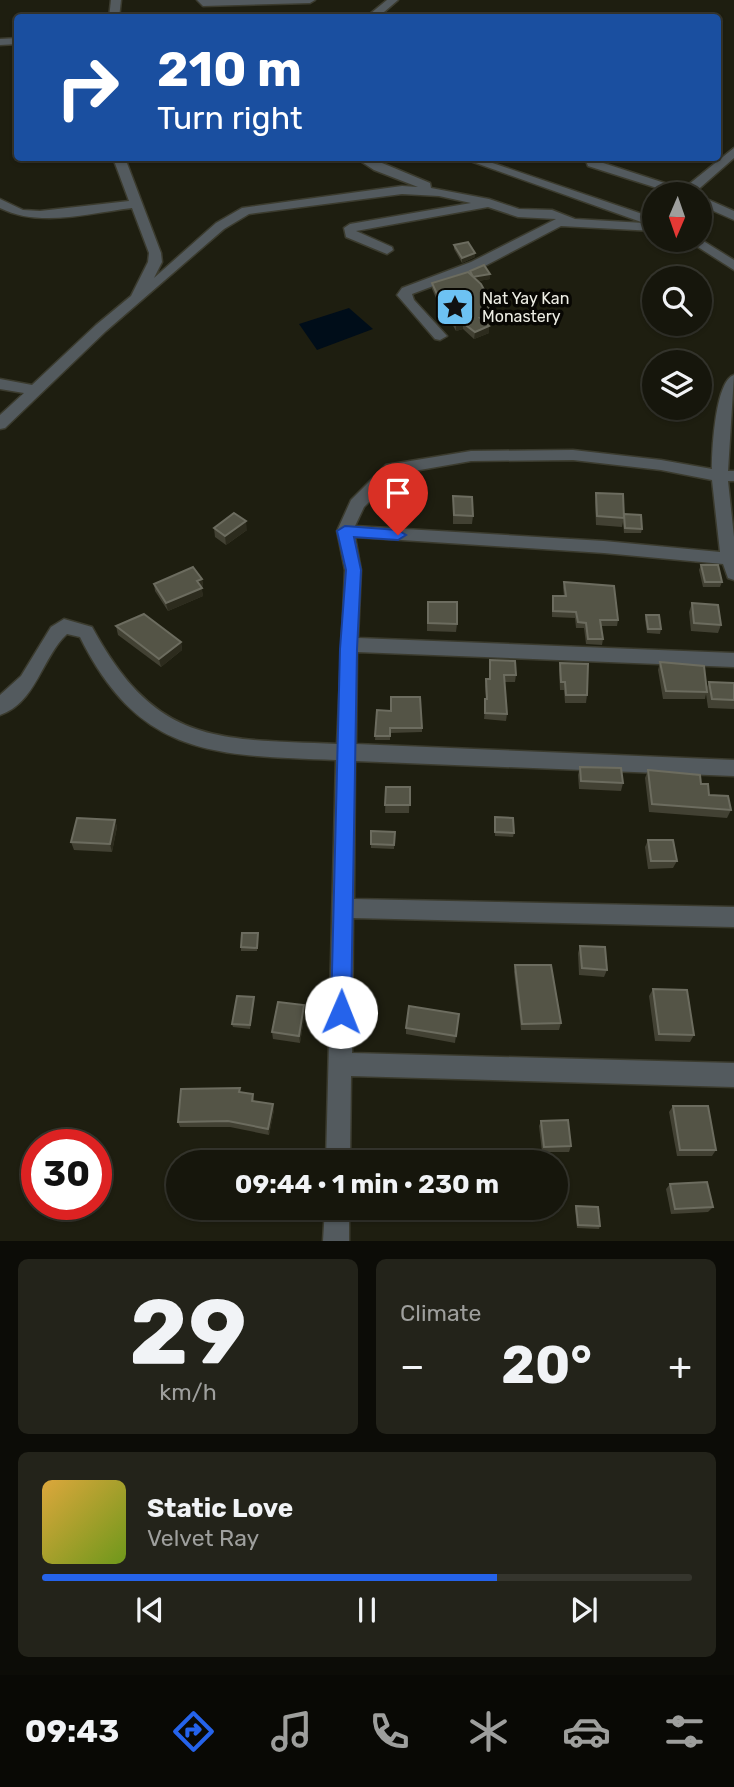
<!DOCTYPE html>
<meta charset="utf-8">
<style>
:root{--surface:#16160c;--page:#23231a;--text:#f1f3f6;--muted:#9e9f9d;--line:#35352d;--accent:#2563eb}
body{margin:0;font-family:Rubik,sans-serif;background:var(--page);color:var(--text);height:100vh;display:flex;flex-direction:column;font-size:26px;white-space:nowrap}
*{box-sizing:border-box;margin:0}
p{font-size:23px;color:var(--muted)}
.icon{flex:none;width:38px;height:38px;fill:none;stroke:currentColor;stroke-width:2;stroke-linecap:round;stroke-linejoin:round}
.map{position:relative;height:1241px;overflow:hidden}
.side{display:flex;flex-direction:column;gap:18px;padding:18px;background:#0c0c07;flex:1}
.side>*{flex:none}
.banner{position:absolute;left:14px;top:14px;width:707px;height:147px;border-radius:7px;box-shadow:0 2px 5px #0004,0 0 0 2px var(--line);background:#1a4fa0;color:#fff;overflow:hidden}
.needle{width:46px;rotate:182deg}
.fabs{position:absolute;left:642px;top:182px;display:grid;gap:14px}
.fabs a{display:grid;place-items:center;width:70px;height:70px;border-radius:50%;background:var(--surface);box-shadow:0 2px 5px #0004,0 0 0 2px var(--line);font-size:35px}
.speed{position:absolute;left:21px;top:1129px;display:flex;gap:14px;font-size:35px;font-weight:700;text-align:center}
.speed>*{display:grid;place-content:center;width:91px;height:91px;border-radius:50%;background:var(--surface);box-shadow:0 2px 5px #0004,0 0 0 2px var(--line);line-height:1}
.speed .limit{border:10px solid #d22;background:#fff;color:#111}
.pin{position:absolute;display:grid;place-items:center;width:60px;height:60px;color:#fff;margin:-72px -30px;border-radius:50% 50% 50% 0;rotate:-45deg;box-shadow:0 0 7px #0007}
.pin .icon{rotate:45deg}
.me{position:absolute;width:77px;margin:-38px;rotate:1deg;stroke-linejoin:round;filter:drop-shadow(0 0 5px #0008)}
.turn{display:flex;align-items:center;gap:24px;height:147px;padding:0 28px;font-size:32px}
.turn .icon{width:91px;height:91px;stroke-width:2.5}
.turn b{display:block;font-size:49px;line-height:60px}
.big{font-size:52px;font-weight:700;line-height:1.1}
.side .widget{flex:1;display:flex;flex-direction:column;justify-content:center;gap:10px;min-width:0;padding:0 24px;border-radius:10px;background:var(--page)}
.side .dial{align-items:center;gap:0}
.dial b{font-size:91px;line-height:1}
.song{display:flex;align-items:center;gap:21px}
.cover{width:84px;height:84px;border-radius:10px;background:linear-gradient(135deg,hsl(40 70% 55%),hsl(80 70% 35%))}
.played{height:7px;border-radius:4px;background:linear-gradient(90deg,var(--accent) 70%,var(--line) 70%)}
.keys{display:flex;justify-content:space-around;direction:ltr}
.heat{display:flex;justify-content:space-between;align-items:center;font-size:38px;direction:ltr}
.side .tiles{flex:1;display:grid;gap:18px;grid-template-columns:1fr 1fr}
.widget:last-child{grid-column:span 2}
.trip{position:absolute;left:166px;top:1150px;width:402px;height:70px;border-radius:35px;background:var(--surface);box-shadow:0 2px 5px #0004,0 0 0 2px var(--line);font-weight:700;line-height:70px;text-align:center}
.dock{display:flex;height:112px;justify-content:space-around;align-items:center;background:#090905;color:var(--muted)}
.dock .icon{width:49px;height:49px}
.dock .active{color:var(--accent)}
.dock b{font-size:32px;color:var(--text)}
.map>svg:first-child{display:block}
.water{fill:#000d19}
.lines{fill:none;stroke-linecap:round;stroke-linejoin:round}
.street-casing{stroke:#3b3b2e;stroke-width:3}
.street{fill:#535a5e;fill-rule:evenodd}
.wall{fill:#424133}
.shaded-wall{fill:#2c2b1d}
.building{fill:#545446;stroke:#6c6c5f;stroke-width:2}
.route{fill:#2563eb;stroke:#184099;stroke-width:2}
.labels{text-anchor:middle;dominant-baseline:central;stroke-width:7;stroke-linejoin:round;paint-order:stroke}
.far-poi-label{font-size:16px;fill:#eeeee5;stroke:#080703;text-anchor:start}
</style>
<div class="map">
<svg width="734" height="1241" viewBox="0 0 734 1241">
<rect width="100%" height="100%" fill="#1e1e10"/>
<!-- water -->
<path class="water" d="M349,308L373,329L317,350L299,324Z"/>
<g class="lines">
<!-- street casing -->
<g class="street-casing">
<g id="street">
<path d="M111,0H121L119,18H109Z"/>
<path d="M197,0H315L310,3L203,6Z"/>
<path d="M387,0H398L377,18H365Z"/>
<path d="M18,38V44L0,45V39Z"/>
<path d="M734,148V158L693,194H676L588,166L585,158H597V161L683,189Z"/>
<path d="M113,158H125L161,253L162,262L154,278L216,223L242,208L402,186L418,187L374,170L356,158H370L430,183L431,188L489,199L519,209L552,210L575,219L644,223L462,158H478L654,218V231L561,226L481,268L412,294L414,300L447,336L440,340L435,339L397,295L402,288L471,262L556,219L518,217L488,207L356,231L392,247L393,250L387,254L346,237L344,228L350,224L471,203L439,196L402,194L249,214L224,229L106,331L5,428L0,429V415L24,393L0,389V379L32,385L96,325L131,296L148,262L149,253L132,208C89,213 40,228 0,208V199L23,210L40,211L129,201Z"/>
<path d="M700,196L734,211V220L700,205Z"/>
<path d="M700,239L734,260V270L687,240Z"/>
<path d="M734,375L728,471H734V481H728L734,537V580L728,578L723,564L604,553L355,537L361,570L358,638L734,653V667L357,652L356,744L734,760V776L355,761L354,899L734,907V927L353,918L352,1053L734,1063V1087L351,1076L350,1162H326L336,760C215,755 140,758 80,637L67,634C42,657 36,703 0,715V695L21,676L51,627L64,619L92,627C156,745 215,739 337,744L345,570L337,531L351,500L386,465L471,451L573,450L661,460L712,469C712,451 715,381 734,375ZM573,460L661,470L712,480L720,552L604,541L355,526L364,507L397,474L471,461Z"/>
<path d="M325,1208H349V1241H323Z"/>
</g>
</g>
<!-- street -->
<use href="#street" class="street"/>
</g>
<!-- wall -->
<g class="wall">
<path d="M454,245L475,257L462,263L454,249Z"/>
<path d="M470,271L490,274V279L478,281L493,306L491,313L493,316L492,322L486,324L489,333L474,339L463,329L456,331L450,320L446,321L432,289V283L469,273Z"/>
<path d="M596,493L642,529L641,533H624L623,522L622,527L596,525L595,502Z"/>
<path d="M453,496L473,516L472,524H453Z"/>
<path d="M214,528L247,530L226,545L215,537Z"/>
<path d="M701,565L722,582L720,587H703L699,570Z"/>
<path d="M202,579L203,586L201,587L203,596L168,611L155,591L154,584Z"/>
<path d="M564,582L618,620L617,626H601L603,639L602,645L586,644L584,628H576L575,618L552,617V602L553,596H564L563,588Z"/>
<path d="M692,603L721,625L718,633L691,631L689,612Z"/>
<path d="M427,610L457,624L456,632L427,631Z"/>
<path d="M646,615L661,629L660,634L647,633L645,619Z"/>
<path d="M116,626L181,642L182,650L161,667L118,635Z"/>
<path d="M490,660L516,675L515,682H504L507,714L506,721L484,719L486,699L485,686L486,679H489Z"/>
<path d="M660,662L707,687L709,682L734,683V709L708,708L706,694L705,699H663L658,670Z"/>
<path d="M560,663L587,695L586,703H565L564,690H560L559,670Z"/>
<path d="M377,710L422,728V732L390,733V740H375Z"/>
<path d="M580,767L623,783L621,791L579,789L578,775Z"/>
<path d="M648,770L701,784L709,795L731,810L727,818L649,812L645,778Z"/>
<path d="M386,787H410L409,813H385Z"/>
<path d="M495,817L514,833L513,837L495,836Z"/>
<path d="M115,820L117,827L112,852L74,850L71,842Z"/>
<path d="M371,831L395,832L394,849L371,848Z"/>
<path d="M648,840L677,861L673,868L648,869L645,847Z"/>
<path d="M258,933L257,951H241V947Z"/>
<path d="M580,946L607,970L604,977L579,975L578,953Z"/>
<path d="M515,965L561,1023L559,1030H521L514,972Z"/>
<path d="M653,989L694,1035L690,1042L655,1041L649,996Z"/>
<path d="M254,997V1001L250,1029L233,1027L232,1024Z"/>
<path d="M304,1005L305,1012L300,1043L273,1039L272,1032Z"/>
<path d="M459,1014L455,1043L406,1034V1028Z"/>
<path d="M240,1092L253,1094L254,1101L274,1110L269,1135L230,1127H180L178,1122Z"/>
<path d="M673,1106L716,1150L712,1156H677L669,1112Z"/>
<path d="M541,1121L571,1146L569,1152H542L539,1126Z"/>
<path d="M670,1184L713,1207L708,1212L671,1214L666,1189Z"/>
<path d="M576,1206L600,1226L599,1229L577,1228L575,1208Z"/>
<path d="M483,1208H503L502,1220H484Z"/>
</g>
<!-- shaded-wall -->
<g class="shaded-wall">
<path d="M475,253V257L462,263V258Z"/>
<path d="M490,274V279L473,282V277Z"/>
<path d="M450,313V320L446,321V314Z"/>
<path d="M493,316L492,322L479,325L480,318Z"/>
<path d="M463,323V329L456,331V324Z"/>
<path d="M489,326V333L474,339L475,332Z"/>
<path d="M246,521L247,530L226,545L225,536Z"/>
<path d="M202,579L203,586L198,589L197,581Z"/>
<path d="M202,588L203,596L168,611L166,603Z"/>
<path d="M181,642L182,650L161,667L159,659Z"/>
<path d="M115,820L117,827L112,852L110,844Z"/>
<path d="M304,1005L305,1012L300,1043L299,1036Z"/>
<path d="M273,1104L274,1110L269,1135L268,1129Z"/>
</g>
<!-- building -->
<g class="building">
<path d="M468,242L475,253L462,258L454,245Z"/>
<path d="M484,265L490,274L473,277L470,271Z"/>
<path d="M468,272L481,284L493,306L487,307L493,316L480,318L489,326L475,332L463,323L456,324L450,313L446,314L432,283Z"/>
<path d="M596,493L623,494L624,518L597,516Z"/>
<path d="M453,496L472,497L473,516L454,515Z"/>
<path d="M234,513L246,521L225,536L214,528Z"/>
<path d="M624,514L641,515L642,529L625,528Z"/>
<path d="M701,565H718L722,582H705Z"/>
<path d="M193,567L202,579L197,581L202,588L166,603L154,584Z"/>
<path d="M564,582L614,586L618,620H600L603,639H588L586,623L578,622L576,612L553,611V596H566Z"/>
<path d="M428,602H457V624L428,623Z"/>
<path d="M692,603L718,605L721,625L694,623Z"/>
<path d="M144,614L181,642L159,659L116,626Z"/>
<path d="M646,615H659L661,629H648Z"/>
<path d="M490,660L515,661L516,675H504L507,714L485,713V699H487L486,679H490Z"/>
<path d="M660,662L704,666L707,692L666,691Z"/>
<path d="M560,663L588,664L587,695H566L565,682H561Z"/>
<path d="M709,682L734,683V700L712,699Z"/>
<path d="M391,697H420L422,728H390V736H375L377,710L391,711Z"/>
<path d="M580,767L621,768L623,783L581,781Z"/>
<path d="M648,770L700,775L701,784H708L709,795L728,796L731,810L652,804Z"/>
<path d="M386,787H410V805H385Z"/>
<path d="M495,817L513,818L514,833L495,832Z"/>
<path d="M77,818L115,820L110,844L71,842Z"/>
<path d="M371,831L395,832L394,845L371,844Z"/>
<path d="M648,840H673L677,861H651Z"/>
<path d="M242,933H258L257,948L241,947Z"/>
<path d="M580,946L605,947L607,970L582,968Z"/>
<path d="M515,965H551L561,1023L522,1024Z"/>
<path d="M653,989L687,990L694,1035L659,1034Z"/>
<path d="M237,996L254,997L250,1025L232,1024Z"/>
<path d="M278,1002L304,1005L299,1036L272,1032Z"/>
<path d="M409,1006L459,1014L456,1036L406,1028Z"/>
<path d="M240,1088L239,1092L253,1094L252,1101L273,1104L268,1129L228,1121L178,1122L181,1089Z"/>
<path d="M673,1106H708L716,1150H680Z"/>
<path d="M568,1120L571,1146L544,1147L541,1121Z"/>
<path d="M423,1159L472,1162H422Z"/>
<path d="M707,1182L713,1207L675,1209L670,1184Z"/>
<path d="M576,1206L598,1207L600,1226L578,1225Z"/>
<path d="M484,1208H503V1217H485Z"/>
</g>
<!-- route -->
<path class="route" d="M345,526L398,530L406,535L398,540L354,537L361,570L357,649L351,1012L348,1019L341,1022L334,1019L331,1012L340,649L346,570L337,531Z"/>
<!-- icons -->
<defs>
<g id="sight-square" transform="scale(2.0125)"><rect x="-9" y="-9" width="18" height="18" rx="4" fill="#6dc2f3" stroke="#080703"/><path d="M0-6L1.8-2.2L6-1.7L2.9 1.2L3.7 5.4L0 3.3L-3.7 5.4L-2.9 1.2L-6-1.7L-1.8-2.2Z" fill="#111"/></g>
</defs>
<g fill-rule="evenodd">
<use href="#sight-square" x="455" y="307"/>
</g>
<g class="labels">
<!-- far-poi labels -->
<g class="far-poi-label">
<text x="482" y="298">Nat Yay Kan<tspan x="482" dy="18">Monastery</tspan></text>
</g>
</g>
</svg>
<div class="fabs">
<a><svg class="needle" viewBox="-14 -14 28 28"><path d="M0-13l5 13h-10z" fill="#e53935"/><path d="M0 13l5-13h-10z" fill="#9e9f9d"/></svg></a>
<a><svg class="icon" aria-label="search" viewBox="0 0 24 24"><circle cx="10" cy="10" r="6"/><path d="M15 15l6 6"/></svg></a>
<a><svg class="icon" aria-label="layers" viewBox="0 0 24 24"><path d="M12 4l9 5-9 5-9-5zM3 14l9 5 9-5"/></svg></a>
</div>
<div class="speed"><div class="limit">30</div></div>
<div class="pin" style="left:398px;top:535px;background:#d93025"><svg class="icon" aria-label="arrive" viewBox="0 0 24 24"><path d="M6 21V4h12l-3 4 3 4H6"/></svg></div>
<svg class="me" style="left:341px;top:1012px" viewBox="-20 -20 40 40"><circle r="19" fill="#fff"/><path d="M0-13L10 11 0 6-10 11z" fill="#2563eb"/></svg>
<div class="trip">09:44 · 1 min · 230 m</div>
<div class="banner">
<div class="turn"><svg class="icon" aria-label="right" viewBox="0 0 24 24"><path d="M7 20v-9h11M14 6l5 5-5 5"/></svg><div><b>210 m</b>Turn right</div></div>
</div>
</div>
<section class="side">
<div class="tiles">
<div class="widget dial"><b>29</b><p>km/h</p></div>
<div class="widget"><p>Climate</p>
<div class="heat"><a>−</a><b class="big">20°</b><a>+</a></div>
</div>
<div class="widget">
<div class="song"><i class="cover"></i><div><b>Static Love</b><p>Velvet Ray</p></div></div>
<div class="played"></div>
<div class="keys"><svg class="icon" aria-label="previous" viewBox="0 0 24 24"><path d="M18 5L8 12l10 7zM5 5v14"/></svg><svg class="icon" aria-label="pause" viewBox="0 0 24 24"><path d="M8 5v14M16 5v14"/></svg><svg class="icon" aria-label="next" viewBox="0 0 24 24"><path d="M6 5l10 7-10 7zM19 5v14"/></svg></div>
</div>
</div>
</section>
<nav class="dock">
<b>09:43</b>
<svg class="icon active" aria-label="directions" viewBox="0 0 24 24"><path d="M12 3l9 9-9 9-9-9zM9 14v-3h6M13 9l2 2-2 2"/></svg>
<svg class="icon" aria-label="music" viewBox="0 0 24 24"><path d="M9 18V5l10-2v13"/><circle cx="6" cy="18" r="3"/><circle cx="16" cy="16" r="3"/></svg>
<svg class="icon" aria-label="phone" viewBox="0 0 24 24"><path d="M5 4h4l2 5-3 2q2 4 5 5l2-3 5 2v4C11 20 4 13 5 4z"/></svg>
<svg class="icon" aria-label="climate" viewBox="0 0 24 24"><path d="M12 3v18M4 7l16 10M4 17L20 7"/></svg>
<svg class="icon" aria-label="car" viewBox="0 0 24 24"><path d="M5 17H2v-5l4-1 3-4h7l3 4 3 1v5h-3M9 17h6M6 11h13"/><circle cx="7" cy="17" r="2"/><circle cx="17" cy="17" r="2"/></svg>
<svg class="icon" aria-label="filters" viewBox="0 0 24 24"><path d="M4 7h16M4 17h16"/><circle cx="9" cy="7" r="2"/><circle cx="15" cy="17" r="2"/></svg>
</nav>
